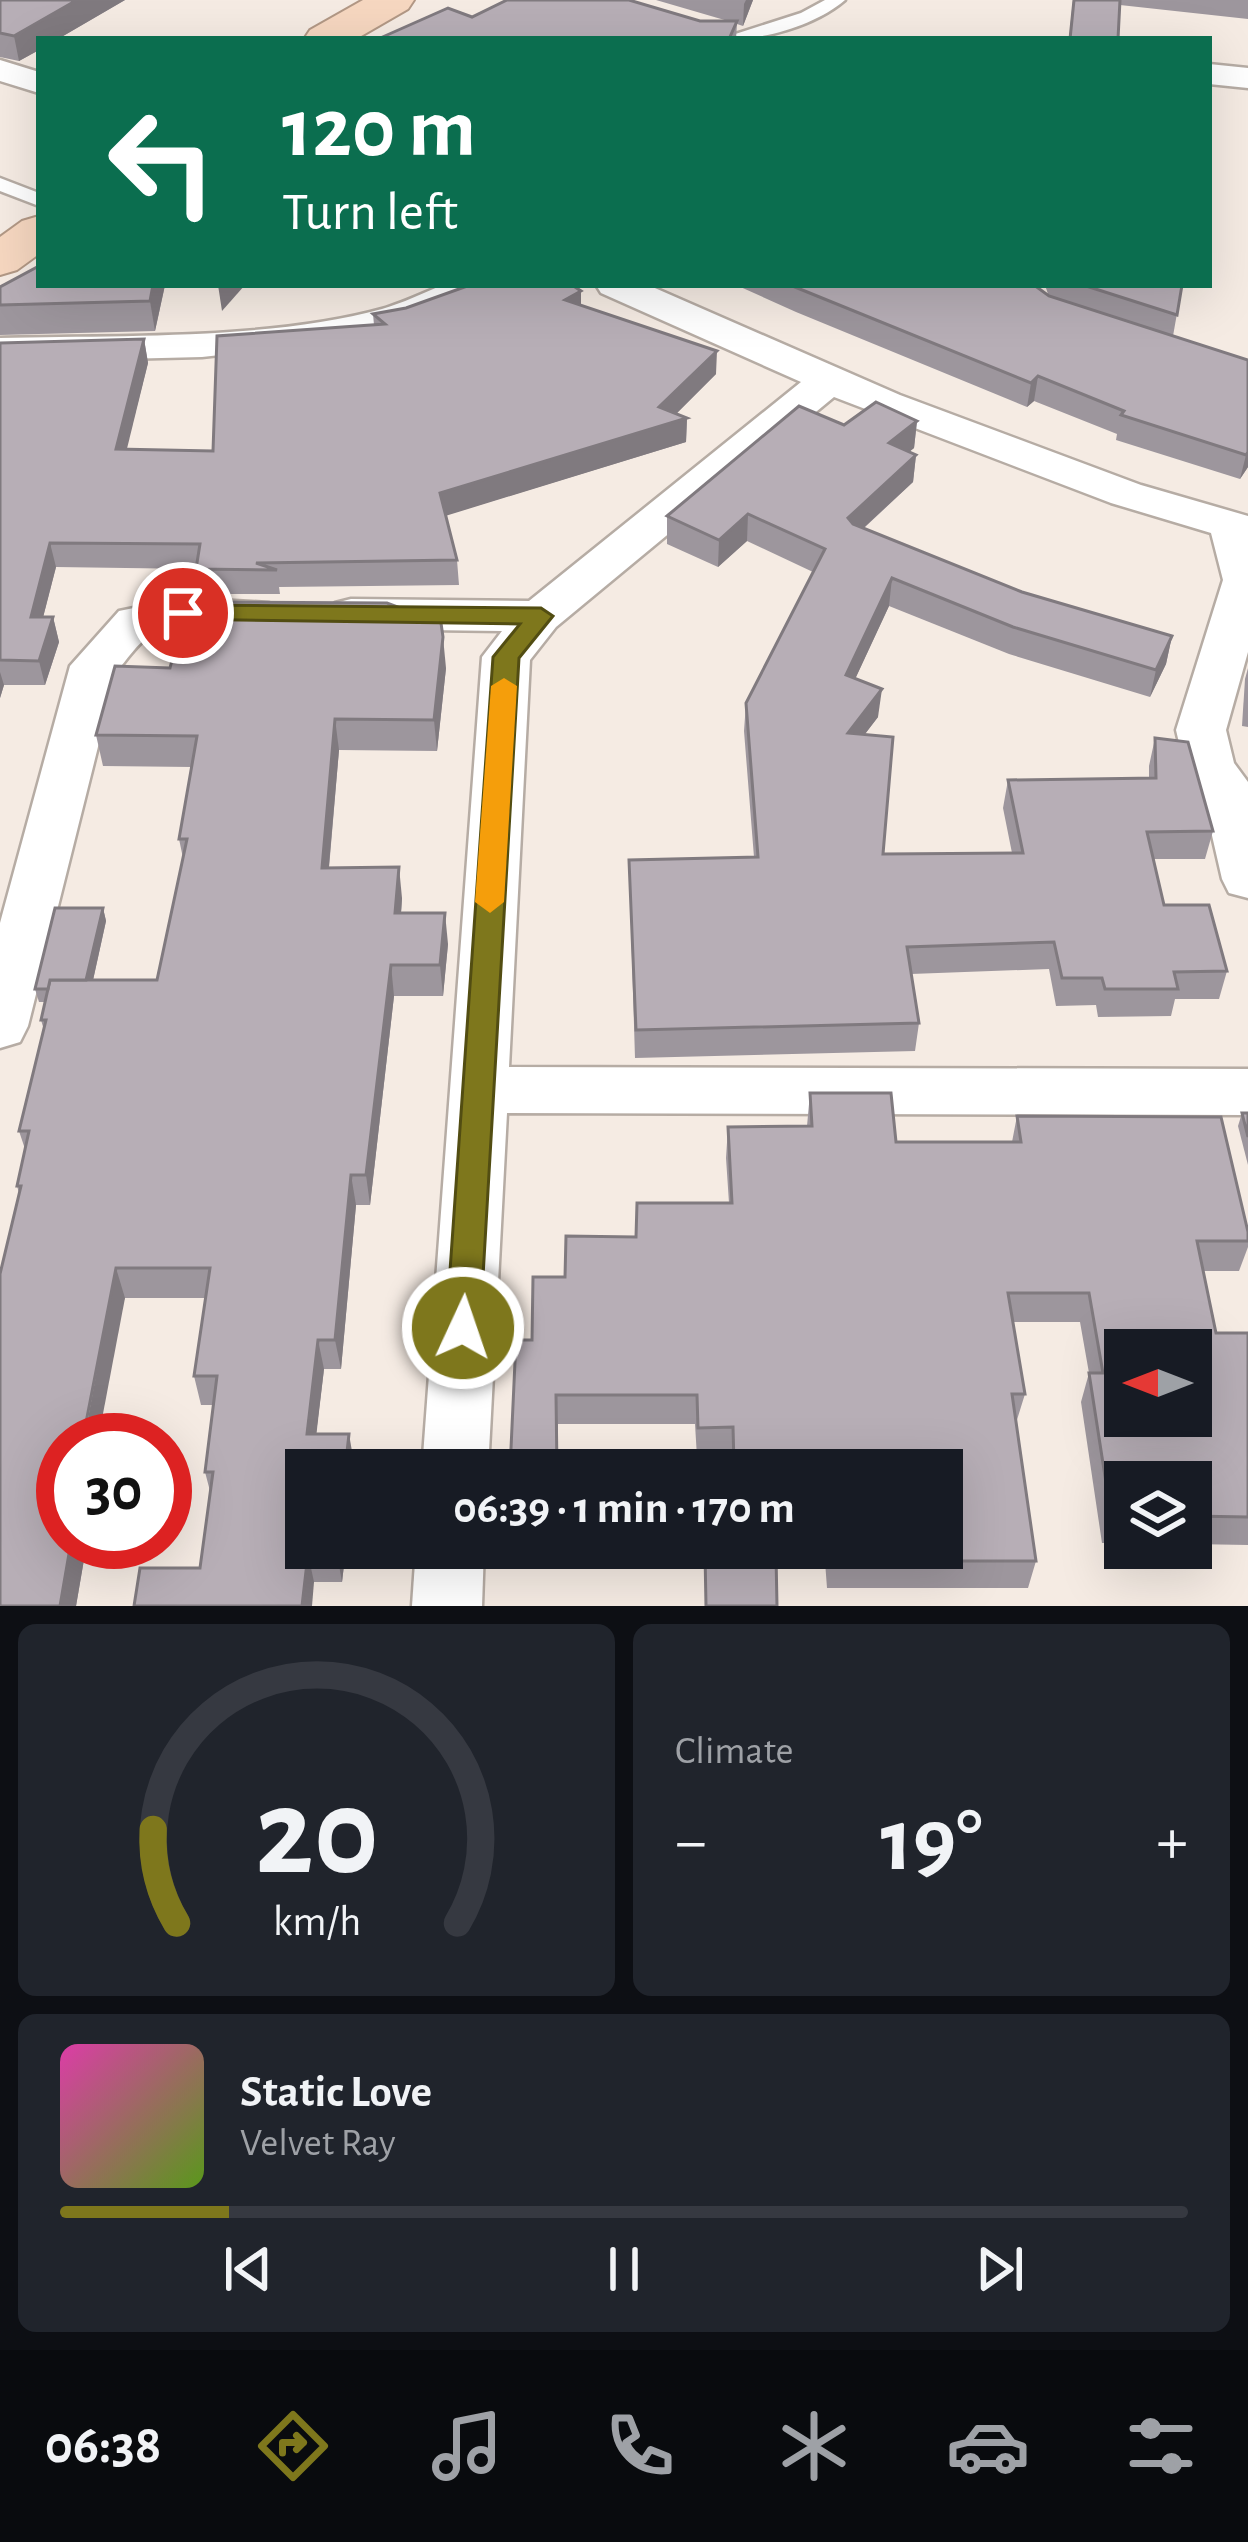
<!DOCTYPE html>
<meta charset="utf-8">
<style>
:root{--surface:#171b24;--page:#20242c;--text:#f1f3f6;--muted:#9ea1a6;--line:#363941;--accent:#7e771c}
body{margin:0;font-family:"Alegreya Sans",sans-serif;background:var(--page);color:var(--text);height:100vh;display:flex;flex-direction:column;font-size:45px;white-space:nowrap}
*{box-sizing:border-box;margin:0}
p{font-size:39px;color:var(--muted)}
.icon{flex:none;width:66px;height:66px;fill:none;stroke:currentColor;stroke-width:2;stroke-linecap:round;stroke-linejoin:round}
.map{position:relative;height:1606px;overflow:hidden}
.details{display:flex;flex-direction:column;gap:18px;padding:18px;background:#0d0f14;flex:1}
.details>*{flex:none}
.hud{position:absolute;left:36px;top:36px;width:1176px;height:252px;border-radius:0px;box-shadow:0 12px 48px #0002;background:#0b6e4f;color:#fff;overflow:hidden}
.needle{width:78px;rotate:270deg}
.fabs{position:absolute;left:1104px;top:1329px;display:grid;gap:24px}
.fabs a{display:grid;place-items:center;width:108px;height:108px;border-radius:0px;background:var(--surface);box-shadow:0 12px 48px #0002;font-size:60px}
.speed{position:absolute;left:36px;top:1413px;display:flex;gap:24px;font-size:60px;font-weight:700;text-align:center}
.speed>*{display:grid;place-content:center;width:156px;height:156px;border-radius:50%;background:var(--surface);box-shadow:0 12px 48px #0002;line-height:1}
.speed .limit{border:18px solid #d22;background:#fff;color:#111}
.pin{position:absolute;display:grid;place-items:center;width:102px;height:102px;color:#fff;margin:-51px;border:6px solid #fff;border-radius:50%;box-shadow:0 3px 12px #0007}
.me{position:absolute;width:132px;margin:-66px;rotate:3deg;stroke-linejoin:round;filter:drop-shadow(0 0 9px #0008)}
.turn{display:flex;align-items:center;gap:42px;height:252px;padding:0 48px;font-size:54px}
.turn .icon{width:156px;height:156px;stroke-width:2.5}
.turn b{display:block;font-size:84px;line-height:102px}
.big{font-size:90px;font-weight:700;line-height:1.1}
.details .tile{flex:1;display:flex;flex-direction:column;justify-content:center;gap:18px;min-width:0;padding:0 42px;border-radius:18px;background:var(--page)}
.details .dial{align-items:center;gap:0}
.dial svg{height:312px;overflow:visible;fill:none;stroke:var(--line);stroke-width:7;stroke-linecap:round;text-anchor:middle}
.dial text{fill:var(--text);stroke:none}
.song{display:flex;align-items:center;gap:36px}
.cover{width:144px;height:144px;border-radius:18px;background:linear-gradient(135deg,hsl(320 70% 55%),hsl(90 70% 35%))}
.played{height:12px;border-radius:6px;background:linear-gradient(90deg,var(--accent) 15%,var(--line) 15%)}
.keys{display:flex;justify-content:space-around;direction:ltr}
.heat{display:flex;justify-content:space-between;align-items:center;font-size:66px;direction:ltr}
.details .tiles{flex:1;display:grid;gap:18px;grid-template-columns:1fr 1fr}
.tile:last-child{grid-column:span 2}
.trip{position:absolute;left:285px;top:1449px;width:678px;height:120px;border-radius:0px;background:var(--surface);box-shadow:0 12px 48px #0002;font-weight:700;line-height:120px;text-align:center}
.menu{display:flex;height:192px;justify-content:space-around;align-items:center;background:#090b0e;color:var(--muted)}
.menu .icon{width:84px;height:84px}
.menu .selected{color:var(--accent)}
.menu b{font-size:54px;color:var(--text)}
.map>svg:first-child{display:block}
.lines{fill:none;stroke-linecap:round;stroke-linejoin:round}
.service-casing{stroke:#b6aca4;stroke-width:5}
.minor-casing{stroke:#b6aca4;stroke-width:5}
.trunk-casing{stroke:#b29885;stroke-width:4}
.service{fill:#fff;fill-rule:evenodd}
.minor{fill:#fff;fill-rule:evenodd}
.trunk{fill:#f6d7c0;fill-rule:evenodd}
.wall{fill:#9d969d}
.shaded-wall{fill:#807a7f}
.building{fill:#b7aeb6;stroke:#807a7f;stroke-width:3;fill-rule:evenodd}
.route{fill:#7e771c;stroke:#524d12;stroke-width:3}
.slow{fill:#f59e0b}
</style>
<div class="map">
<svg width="1248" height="1606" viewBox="0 0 1248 1606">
<rect width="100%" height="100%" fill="#f5ebe3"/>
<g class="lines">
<!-- service casing -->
<g class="service-casing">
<g id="service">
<path d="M825,0H845C816,25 761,42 723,38L801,13Z"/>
<path d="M0,178L39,193V206L0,191Z"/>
</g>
</g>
<!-- minor casing -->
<g class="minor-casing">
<g id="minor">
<path d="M0,60L39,72V93L0,81Z"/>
<path d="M1209,64L1248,68V88L1209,84Z"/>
<path d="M443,285H497L492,293L406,327L326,343L202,357L0,362V338C117,335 270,340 382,309C403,303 423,293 443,285Z"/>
<path d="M596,285H648L900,395L1141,485L1248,516V652L1226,730L1234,763L1248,782V898L1229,893L1222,879L1202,792L1185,768L1176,730L1223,580L1211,533L1111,503L834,397L556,627L530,660L509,1067L1248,1069V1115L507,1113L488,1470H422L482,657L502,631L351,629L335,625L328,614L335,603L351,599L529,601L801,382L601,293Z"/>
<path d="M183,598L269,603L276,614L269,625C234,634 183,616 151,635C138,642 126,661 117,671L28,1026L20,1042L0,1048V923L70,666L119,611Z"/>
<path d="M416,1548H484L482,1606H412Z"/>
</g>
</g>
<!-- trunk casing -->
<g class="trunk-casing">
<g id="trunk">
<path d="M363,0H414L408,9L356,39H304L310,30Z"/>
<path d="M39,216V254L17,270L0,275V237L22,221Z"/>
</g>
</g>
<!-- service -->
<use href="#service" class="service"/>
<!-- minor -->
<use href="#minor" class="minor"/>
<!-- trunk -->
<use href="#trunk" class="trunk"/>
</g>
<!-- wall -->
<g class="wall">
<path d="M0,0H125L58,39H39V50L19,61L0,57Z"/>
<path d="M656,0H753L743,26L737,24L736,39H378L472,17L728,21Z"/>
<path d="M1073,0H1248V19L1120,5L1118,39H1069Z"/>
<path d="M165,285L155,331L0,335V287Z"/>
<path d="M736,285H1034L1054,298L1048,294L1045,285H1182L1173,336L1248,360V467L1240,479L1116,440L1117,434L1034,401L1027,407L796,312Z"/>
<path d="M581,305L716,374L676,414L687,418L686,442L446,515L457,560L459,585L279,587L280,594H200L196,569L56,567L43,617H53L59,642L45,685H4L0,698V343L144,339L148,363L126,449L213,451L374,325L373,314Z"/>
<path d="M917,421L914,448L909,452L916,455L913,482L864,528L1022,592L1172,636L1166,664L1150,697L1009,654L889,606L855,679L878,717L865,734L883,854L1012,853L1003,808L1008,780L1149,778V766L1155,738L1213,831L1205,859H1153L1164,905L1227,971L1219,999H1175L1171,1016L1098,1017L1096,1005L1056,1006L1049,969L911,974L919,1023L915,1051L635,1058L629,860L754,857L744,731L746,703L813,572L747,541L718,567L667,544V516L844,425Z"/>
<path d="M446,668L437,751L339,750L329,868L402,898L401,913L448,944L443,996H394L370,1205H356L341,1369H324L316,1434L354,1463L306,1548H346L342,1582H314L200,1568L210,1491L205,1472L213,1405H201L194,1376L205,1298H125L63,1440L87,1542L76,1606H0L19,1193L17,1186L25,1149L19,1131L44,1030L41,1020L45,1002H39L35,989L103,908L106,921L93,980H157L183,858L179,839L192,767L103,766L96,735Z"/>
<path d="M1248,668V727L1242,726L1245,679Z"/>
<path d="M810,1093L896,1142H1012L1017,1116L1248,1232V1247L1239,1271H1203L1216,1333H1248V1545L1191,1544V1482H1125V1543H1102L1081,1402L1089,1373L1080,1322H1013L1025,1394L1016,1423L1036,1561L1028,1588H827L824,1548H942V1470H731V1456L697,1457L695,1424H558V1470H510L532,1340L565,1277L636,1237L729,1203L726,1158L728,1127L807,1126Z"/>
<path d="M1242,1113H1248V1165L1238,1126Z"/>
</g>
<!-- shaded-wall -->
<g class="shaded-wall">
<path d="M77,0H125L58,39H39V50L19,61L14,36Z"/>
<path d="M746,0H753L743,26L744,4Z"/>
<path d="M153,285H165L155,331L150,301Z"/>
<path d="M218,285H245L222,311Z"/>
<path d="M581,291V314L565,300Z"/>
<path d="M144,339L148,363L121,473L116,449Z"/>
<path d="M717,351L716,374L665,425L687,418L686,442L442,517L440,493L659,407Z"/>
<path d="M1038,376L1034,401L1027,407L1031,383Z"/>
<path d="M917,421L914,448L886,470L889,443Z"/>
<path d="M1248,452V467L1240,479L1246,455Z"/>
<path d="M916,455L913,482L845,545L848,518Z"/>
<path d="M748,514L747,541L718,567L719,540Z"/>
<path d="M50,543L56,567L37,641L31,617Z"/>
<path d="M892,578L889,606L844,703L846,675Z"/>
<path d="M53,617L59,642L45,685L39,661Z"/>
<path d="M1172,636L1166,664L1150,697L1156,670Z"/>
<path d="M443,637L446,668L437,751L434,720Z"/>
<path d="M0,672L4,685L0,698Z"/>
<path d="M882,689L878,717L845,760L848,733Z"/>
<path d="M335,719L339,750L326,899L322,868Z"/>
<path d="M399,867L402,898L399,944L395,913Z"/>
<path d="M103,908L106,921L88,1003L84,990Z"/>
<path d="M445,913L448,944L443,996L440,965Z"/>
<path d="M391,965L394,996L370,1205L366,1175Z"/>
<path d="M351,1175L356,1205L341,1369L335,1340Z"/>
<path d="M116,1268L125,1298L98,1440H84Z"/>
<path d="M318,1340L324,1369L313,1463L307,1434Z"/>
<path d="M349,1434L354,1463L353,1470H345Z"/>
<path d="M71,1542H87L76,1606H60Z"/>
<path d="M337,1548H346L342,1582L337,1554Z"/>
<path d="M308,1554L314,1582L312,1606H302Z"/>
</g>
<!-- building -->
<g class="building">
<path d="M0,0H77L14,36L0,33Z"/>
<path d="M507,0H629L700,21H737L729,39H378L448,8L472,17Z"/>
<path d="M1074,0H1120L1118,39H1070Z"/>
<path d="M39,266V285H153L150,301L0,305V287Z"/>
<path d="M470,285H572L581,291L565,300L717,351L659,407L687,418L440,493L457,560L256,563L277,570L196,569L200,544L50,543L31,617H53L39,661L0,660V343L144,339L116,449L213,451L217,336L385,324L373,314L406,308Z"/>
<path d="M790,285H1034L1049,296L1248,360V452L1246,455L1121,415L1124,411L1038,376L1031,383Z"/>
<path d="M1083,285H1182L1177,315Z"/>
<path d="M876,402L917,421L889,443L916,455L848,518L853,524L1022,592L1172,636L1156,670L1013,627L892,578L846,675L882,689L848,733L893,737L883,854L1023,853L1008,780L1156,778L1155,738L1188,742L1213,831L1147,832L1164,905H1209L1227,971L1174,972L1178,989H1105L1102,978H1062L1054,942L907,947L919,1023L636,1030L629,860L758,857L746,703L825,549L748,514L719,540L667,516L799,406L844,425Z"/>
<path d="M187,602L387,603L441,623L443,637L434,720L335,719L322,868L399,867L395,913H445L440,965H391L366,1175H351L335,1340H318L307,1434H349L345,1470H306V1548H337V1554H308L302,1606H134L140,1568H200L213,1472H205L217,1376H194L210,1268H116L83,1438H90L89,1440H63V1542H71L60,1606H0V1274L21,1186H17L29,1131H19L46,1020H41L50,980H157L187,839H179L197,736L96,735L115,666L170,668Z"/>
<path d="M55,908H103L86,980H50L48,989H35Z"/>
<path d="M810,1093H891L896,1142H1021L1017,1116L1221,1117L1248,1232V1241H1197L1216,1333H1248V1517L1191,1516V1482H1125V1515H1111L1089,1373H1103L1089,1293H1008L1025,1394H1012L1036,1561H831L830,1548H942V1470H825L824,1464L734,1465L733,1427L698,1428L697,1395H556L557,1469L510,1470L516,1340H532L533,1277H565L566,1236L636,1237L637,1203H732L728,1127L812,1126ZM1125,1350H1191V1416H1125Z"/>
<path d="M1242,1113H1248V1137Z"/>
<path d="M705,1553L776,1555L777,1606H706Z"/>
</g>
<!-- route -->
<path class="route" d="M183,605L541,608L553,616L519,658L480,1328L475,1338L463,1342L451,1338L446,1328L493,657L520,624L174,619L171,613Z"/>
<!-- slow -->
<path class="slow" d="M504,678L517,686L504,902L490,913L475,902L491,686Z"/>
</svg>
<div class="fabs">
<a><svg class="needle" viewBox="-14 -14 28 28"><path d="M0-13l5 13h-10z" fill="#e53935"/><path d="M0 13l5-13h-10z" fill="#9ea1a6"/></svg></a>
<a><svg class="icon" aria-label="layers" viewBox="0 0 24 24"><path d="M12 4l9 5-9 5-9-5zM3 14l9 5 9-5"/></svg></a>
</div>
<div class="speed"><div class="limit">30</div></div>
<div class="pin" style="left:183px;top:613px;background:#d93025"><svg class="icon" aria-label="arrive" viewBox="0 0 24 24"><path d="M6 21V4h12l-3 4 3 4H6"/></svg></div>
<svg class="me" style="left:463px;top:1328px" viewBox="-20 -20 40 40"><circle r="17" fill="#7e771c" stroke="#fff" stroke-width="3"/><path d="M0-11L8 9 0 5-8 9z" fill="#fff"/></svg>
<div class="trip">06:39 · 1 min · 170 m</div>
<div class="hud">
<div class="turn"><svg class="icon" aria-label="left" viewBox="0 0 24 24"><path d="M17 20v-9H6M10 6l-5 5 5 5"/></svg><div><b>120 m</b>Turn left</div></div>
</div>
</div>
<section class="details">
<div class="tiles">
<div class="tile dial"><svg viewBox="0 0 100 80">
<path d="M14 69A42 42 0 1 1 86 69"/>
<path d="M14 69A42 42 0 0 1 8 45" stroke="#7e771c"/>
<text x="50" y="56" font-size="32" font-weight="700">20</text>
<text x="50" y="72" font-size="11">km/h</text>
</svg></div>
<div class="tile"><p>Climate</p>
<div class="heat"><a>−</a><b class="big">19°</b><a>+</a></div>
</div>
<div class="tile">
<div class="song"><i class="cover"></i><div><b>Static Love</b><p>Velvet Ray</p></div></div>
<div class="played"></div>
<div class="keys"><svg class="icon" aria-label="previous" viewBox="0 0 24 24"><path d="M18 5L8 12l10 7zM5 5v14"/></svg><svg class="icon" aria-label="pause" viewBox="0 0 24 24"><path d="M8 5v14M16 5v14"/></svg><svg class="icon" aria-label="next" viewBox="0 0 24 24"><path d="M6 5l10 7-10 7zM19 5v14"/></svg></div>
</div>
</div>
</section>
<nav class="menu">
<b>06:38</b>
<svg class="icon selected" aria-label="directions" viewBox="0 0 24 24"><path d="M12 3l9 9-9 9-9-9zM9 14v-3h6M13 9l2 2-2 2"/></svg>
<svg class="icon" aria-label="music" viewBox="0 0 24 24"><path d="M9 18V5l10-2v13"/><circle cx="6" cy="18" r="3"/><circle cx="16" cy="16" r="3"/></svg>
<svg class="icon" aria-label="phone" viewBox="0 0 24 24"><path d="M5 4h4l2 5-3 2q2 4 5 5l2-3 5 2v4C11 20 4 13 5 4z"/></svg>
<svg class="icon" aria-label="climate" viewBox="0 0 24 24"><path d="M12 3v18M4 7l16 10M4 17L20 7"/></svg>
<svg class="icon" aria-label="car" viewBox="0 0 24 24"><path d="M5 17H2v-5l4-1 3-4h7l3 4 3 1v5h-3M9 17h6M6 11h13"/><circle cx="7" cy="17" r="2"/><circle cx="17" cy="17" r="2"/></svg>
<svg class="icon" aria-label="filters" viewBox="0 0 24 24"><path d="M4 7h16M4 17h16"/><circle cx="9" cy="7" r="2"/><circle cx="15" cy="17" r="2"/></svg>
</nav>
